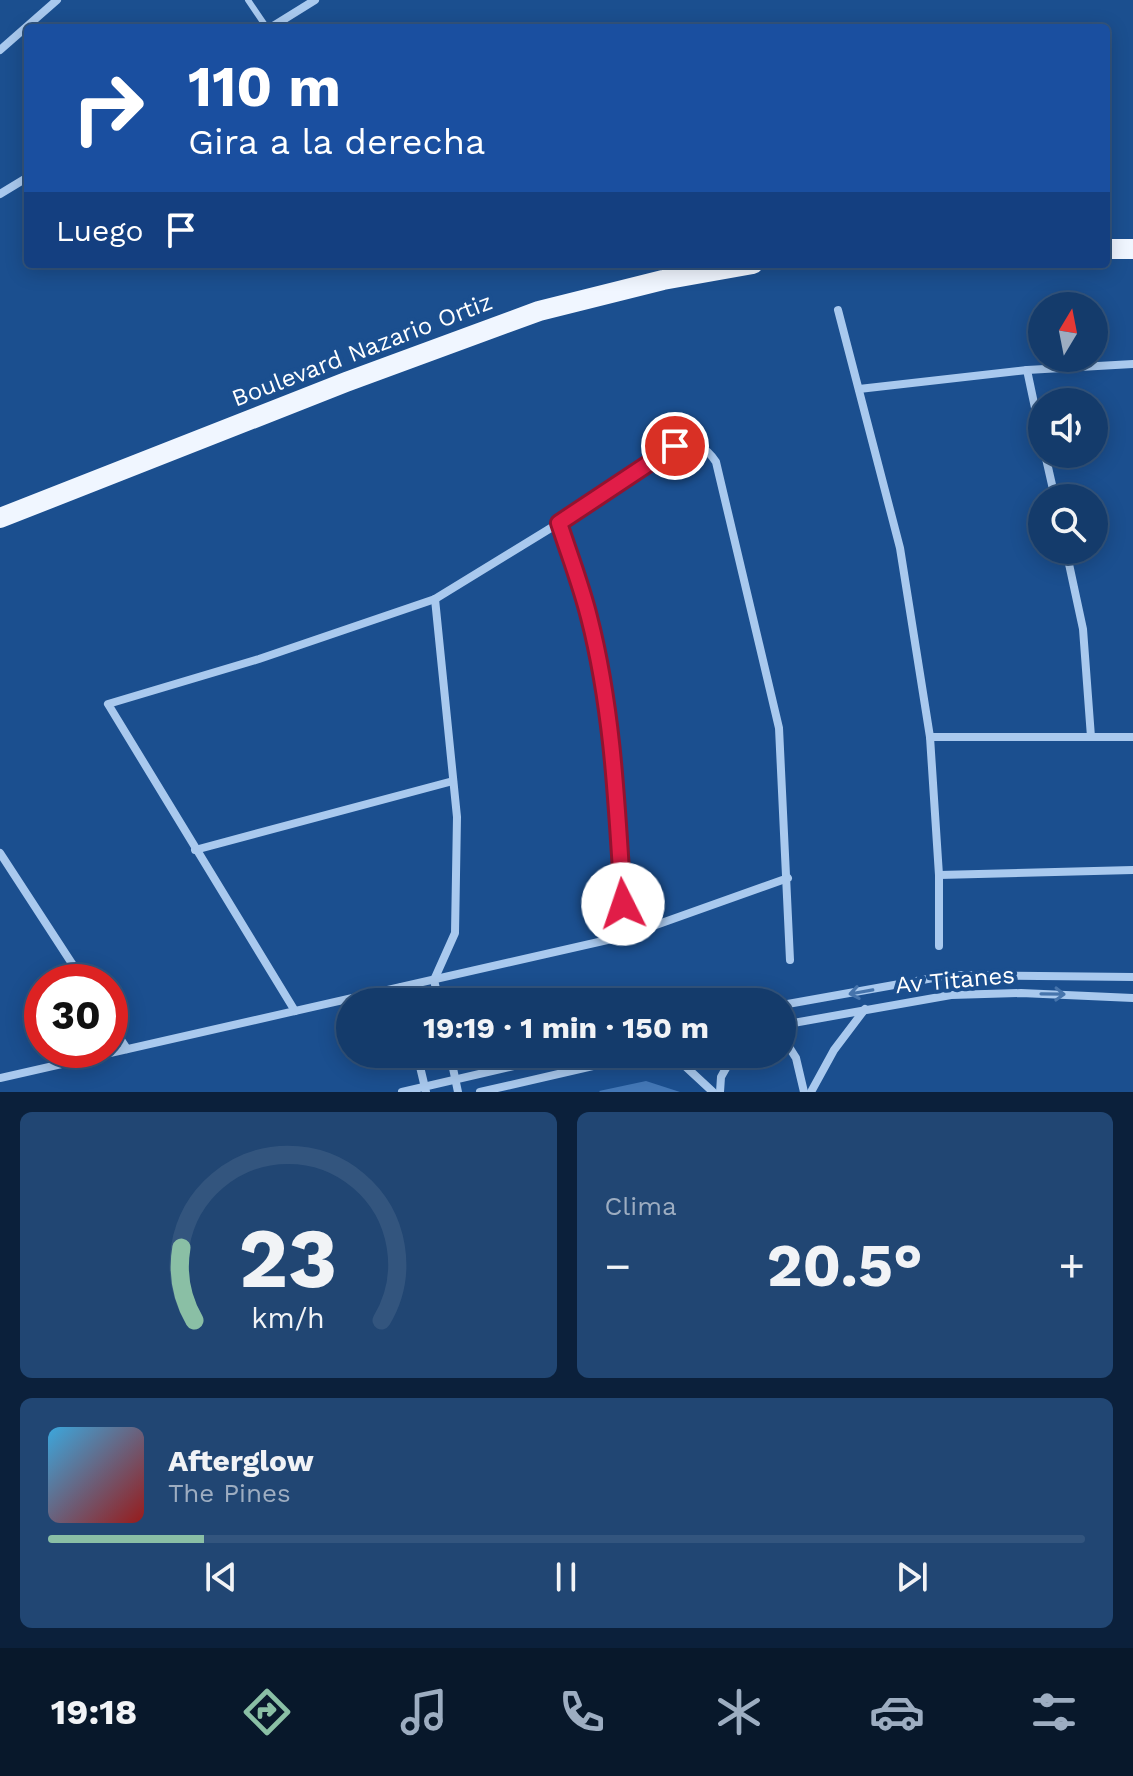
<!DOCTYPE html>
<html lang="es">
<meta charset="utf-8">
<style>
:root{--surface:#143b6b;--page:#214673;--text:#f1f3f6;--muted:#9dadc1;--line:#33557e;--accent:#8abfa5}
body{margin:0;font-family:"Work Sans",sans-serif;background:var(--page);color:var(--text);height:100vh;display:flex;flex-direction:column;font-size:30px;white-space:nowrap}
*{box-sizing:border-box;margin:0}
p{font-size:26px;color:var(--muted)}
.icon{flex:none;width:44px;height:44px;fill:none;stroke:currentColor;stroke-width:2;stroke-linecap:round;stroke-linejoin:round}
.map{position:relative;height:1092px;overflow:hidden}
.side{display:flex;flex-direction:column;gap:20px;padding:20px;background:#0b203b;flex:1}
.side>*{flex:none}
.top-card{position:absolute;left:24px;top:24px;width:1086px;height:244px;border-radius:8px;box-shadow:0 4px 20px #0003,0 0 0 2px var(--line);background:#1a4fa0;color:#fff;overflow:hidden}
.needle{width:52px;rotate:10deg}
.controls{position:absolute;left:1028px;top:292px;display:grid;gap:16px}
.controls a{display:grid;place-items:center;width:80px;height:80px;border-radius:50%;background:var(--surface);box-shadow:0 4px 20px #0003,0 0 0 2px var(--line);font-size:40px}
.speed{position:absolute;left:24px;top:964px;display:flex;gap:16px;font-size:40px;font-weight:700;text-align:center}
.speed>*{display:grid;place-content:center;width:104px;height:104px;border-radius:50%;background:var(--surface);box-shadow:0 4px 20px #0003,0 0 0 2px var(--line);line-height:1}
.speed .limit{border:12px solid #d22;background:#fff;color:#111}
.pin{position:absolute;display:grid;place-items:center;width:68px;height:68px;color:#fff;margin:-34px;border:4px solid #fff;border-radius:50%;box-shadow:0 2px 8px #0007}
.me{position:absolute;width:88px;margin:-44px;rotate:356deg;stroke-linejoin:round;filter:drop-shadow(0 0 6px #0008)}
.turn{display:flex;align-items:center;gap:28px;height:168px;padding:0 32px;font-size:36px}
.turn .icon{width:104px;height:104px;stroke-width:2.5}
.turn b{display:block;font-size:56px;line-height:68px}
.then{display:flex;align-items:center;height:76px;padding:0 32px;background:#0003;gap:16px;font-size:30px}
.big{font-size:60px;font-weight:700;line-height:1.1}
.side .card{flex:1;display:flex;flex-direction:column;justify-content:center;gap:12px;min-width:0;padding:0 28px;border-radius:12px;background:var(--page)}
.side .dial{align-items:center;gap:0}
.dial svg{height:208px;overflow:visible;fill:none;stroke:var(--line);stroke-width:7;stroke-linecap:round;text-anchor:middle}
.dial text{fill:var(--text);stroke:none}
.song{display:flex;align-items:center;gap:24px}
.cover{width:96px;height:96px;border-radius:12px;background:linear-gradient(135deg,hsl(200 70% 55%),hsl(0 70% 35%))}
.played{height:8px;border-radius:4px;background:linear-gradient(90deg,var(--accent) 15%,var(--line) 15%)}
.keys{display:flex;justify-content:space-around;direction:ltr}
.heat{display:flex;justify-content:space-between;align-items:center;font-size:44px;direction:ltr}
.side .tiles{flex:1;display:grid;gap:20px;grid-template-columns:1fr 1fr}
.card:last-child{grid-column:span 2}
.trip{position:absolute;left:336px;top:988px;width:460px;height:80px;border-radius:40px;background:var(--surface);box-shadow:0 4px 20px #0003,0 0 0 2px var(--line);font-weight:700;line-height:80px;text-align:center}
.menu{display:flex;height:128px;justify-content:space-around;align-items:center;background:#08182b;color:var(--muted)}
.menu .icon{width:56px;height:56px}
.menu .active{color:var(--accent)}
.menu b{font-size:36px;color:var(--text)}
.map>svg:first-child{display:block}
.building{fill:#4478b7}
.lines{fill:none;stroke-linecap:round;stroke-linejoin:round}
.service{stroke:#a9c9ee;stroke-width:6}
.minor{stroke:#a9c9ee;stroke-width:8}
.primary{stroke:#f0f6ff;stroke-width:20}
.oneway{stroke:#4674ac}
.route-casing{stroke:#92132f;stroke-width:20}
.route{stroke:#e11d48;stroke-width:14}
.labels{text-anchor:middle;dominant-baseline:central;stroke-width:8;stroke-linejoin:round;paint-order:stroke}
.street-label{font-size:24px;fill:#fff;stroke:#1b4f8f}
</style>
<div class="map">
<svg width="1133" height="1092" viewBox="0 0 1133 1092">
<rect width="100%" height="100%" fill="#1b4f8f"/>
<!-- building -->
<path class="building" d="M646,1081L680,1092H600L599,1091Z"/>
<g class="lines">
<!-- service -->
<path class="service" d="M248,0L267,28"/>
<!-- minor -->
<g class="minor">
<path d="M270,28L315,0"/>
<path d="M0,50L57,0"/>
<path d="M0,194L28,177"/>
<path d="M838,310L900,548L930,737"/>
<path d="M1027,370L1042,441"/>
<path d="M859,389L1027,370L1133,364"/>
<path d="M1045,454L1055,498"/>
<path d="M559,523C569,554 581,585 589,617C615,721 618,829 625,936"/>
<path d="M1066,550L1083,629L1091,737"/>
<path d="M435,599L457,817L455,933L434,980L439,1002"/>
<path d="M195,850L453,781"/>
<path d="M0,853L84,982"/>
<path d="M939,875L1133,870"/>
<path d="M939,946V875L930,737H1133"/>
<path d="M401,987L405,1002"/>
<path d="M782,1005L950,975L1133,977"/>
<path d="M295,1011L108,704L259,659L435,599L559,523L675,446C695,443 705,445 716,462L779,728L790,960"/>
<path d="M110,1023L127,1049"/>
<path d="M782,1025L951,995L1021,993L1133,998"/>
<path d="M782,1036L796,1058L804,1092"/>
<path d="M417,1054L426,1092"/>
<path d="M450,1054L458,1092"/>
<path d="M672,1054L713,1092"/>
<path d="M0,1078L625,936L788,878"/>
<path d="M402,1092L565,1054"/>
<path d="M480,1092L645,1054"/>
<path d="M720,1092L721,1077L734,1054"/>
<path d="M811,1092L834,1050L865,1009"/>
</g>
<!-- primary -->
<g class="primary">
<path d="M1106,249H1133"/>
<path d="M0,518L346,382L539,311L663,280L753,264"/>
</g>
</g>
<!-- one-way arrows -->
<defs><path id="oneway-shaft" d="M-6 0H5M1.5-3L5.5 0L1.5 3" fill="none" stroke-width="1.6" stroke-linecap="round" stroke-linejoin="round" transform="scale(2)"/></defs>
<g class="oneway">
<use href="#oneway-shaft" transform="translate(861 992) rotate(170)"/>
<use href="#oneway-shaft" transform="translate(1053 994) rotate(1)"/>
</g>
<g class="lines">
<!-- route casing -->
<g class="route-casing">
<path id="route" d="M623,904C617,808 613,710 589,617C581,585 569,554 559,523L675,446"/>
</g>
<!-- route -->
<use href="#route" class="route"/>
</g>
<g class="labels">
<!-- street labels -->
<g class="street-label">
<text transform="translate(362 350) rotate(-21)">Boulevard Nazario Ortiz</text>
<text transform="translate(955 980) rotate(-5)">Av Titanes</text>
</g>
</g>
</svg>
<div class="controls">
<a><svg class="needle" viewBox="-14 -14 28 28"><path d="M0-13l5 13h-10z" fill="#e53935"/><path d="M0 13l5-13h-10z" fill="#9dadc1"/></svg></a>
<a><svg class="icon" aria-label="sound" viewBox="0 0 24 24"><path d="M4 9h4l5-4v14l-5-4H4zM17 9q2 3 0 6"/></svg></a>
<a><svg class="icon" aria-label="search" viewBox="0 0 24 24"><circle cx="10" cy="10" r="6"/><path d="M15 15l6 6"/></svg></a>
</div>
<div class="speed"><div class="limit">30</div></div>
<div class="pin" style="left:675px;top:446px;background:#d93025"><svg class="icon" aria-label="arrive" viewBox="0 0 24 24"><path d="M6 21V4h12l-3 4 3 4H6"/></svg></div>
<svg class="me" style="left:623px;top:904px" viewBox="-20 -20 40 40"><circle r="19" fill="#fff"/><path d="M0-13L10 11 0 6-10 11z" fill="#e11d48"/></svg>
<div class="trip">19:19 · 1 min · 150 m</div>
<div class="top-card">
<div class="turn"><svg class="icon" aria-label="right" viewBox="0 0 24 24"><path d="M7 20v-9h11M14 6l5 5-5 5"/></svg><div><b>110 m</b>Gira a la derecha</div></div>
<div class="then">Luego<svg class="icon" aria-label="arrive" viewBox="0 0 24 24"><path d="M6 21V4h12l-3 4 3 4H6"/></svg></div>
</div>
</div>
<section class="side">
<div class="tiles">
<div class="card dial"><svg viewBox="0 0 100 80">
<path d="M14 69A42 42 0 1 1 86 69"/>
<path d="M14 69A42 42 0 0 1 9 41" stroke="#8abfa5"/>
<text x="50" y="56" font-size="32" font-weight="700">23</text>
<text x="50" y="72" font-size="11">km/h</text>
</svg></div>
<div class="card"><p>Clima</p>
<div class="heat"><a>−</a><b class="big">20.5°</b><a>+</a></div>
</div>
<div class="card">
<div class="song"><i class="cover"></i><div><b>Afterglow</b><p>The Pines</p></div></div>
<div class="played"></div>
<div class="keys"><svg class="icon" aria-label="previous" viewBox="0 0 24 24"><path d="M18 5L8 12l10 7zM5 5v14"/></svg><svg class="icon" aria-label="pause" viewBox="0 0 24 24"><path d="M8 5v14M16 5v14"/></svg><svg class="icon" aria-label="next" viewBox="0 0 24 24"><path d="M6 5l10 7-10 7zM19 5v14"/></svg></div>
</div>
</div>
</section>
<nav class="menu">
<b>19:18</b>
<svg class="icon active" aria-label="directions" viewBox="0 0 24 24"><path d="M12 3l9 9-9 9-9-9zM9 14v-3h6M13 9l2 2-2 2"/></svg>
<svg class="icon" aria-label="music" viewBox="0 0 24 24"><path d="M9 18V5l10-2v13"/><circle cx="6" cy="18" r="3"/><circle cx="16" cy="16" r="3"/></svg>
<svg class="icon" aria-label="phone" viewBox="0 0 24 24"><path d="M5 4h4l2 5-3 2q2 4 5 5l2-3 5 2v4C11 20 4 13 5 4z"/></svg>
<svg class="icon" aria-label="climate" viewBox="0 0 24 24"><path d="M12 3v18M4 7l16 10M4 17L20 7"/></svg>
<svg class="icon" aria-label="car" viewBox="0 0 24 24"><path d="M5 17H2v-5l4-1 3-4h7l3 4 3 1v5h-3M9 17h6M6 11h13"/><circle cx="7" cy="17" r="2"/><circle cx="17" cy="17" r="2"/></svg>
<svg class="icon" aria-label="filters" viewBox="0 0 24 24"><path d="M4 7h16M4 17h16"/><circle cx="9" cy="7" r="2"/><circle cx="15" cy="17" r="2"/></svg>
</nav>
